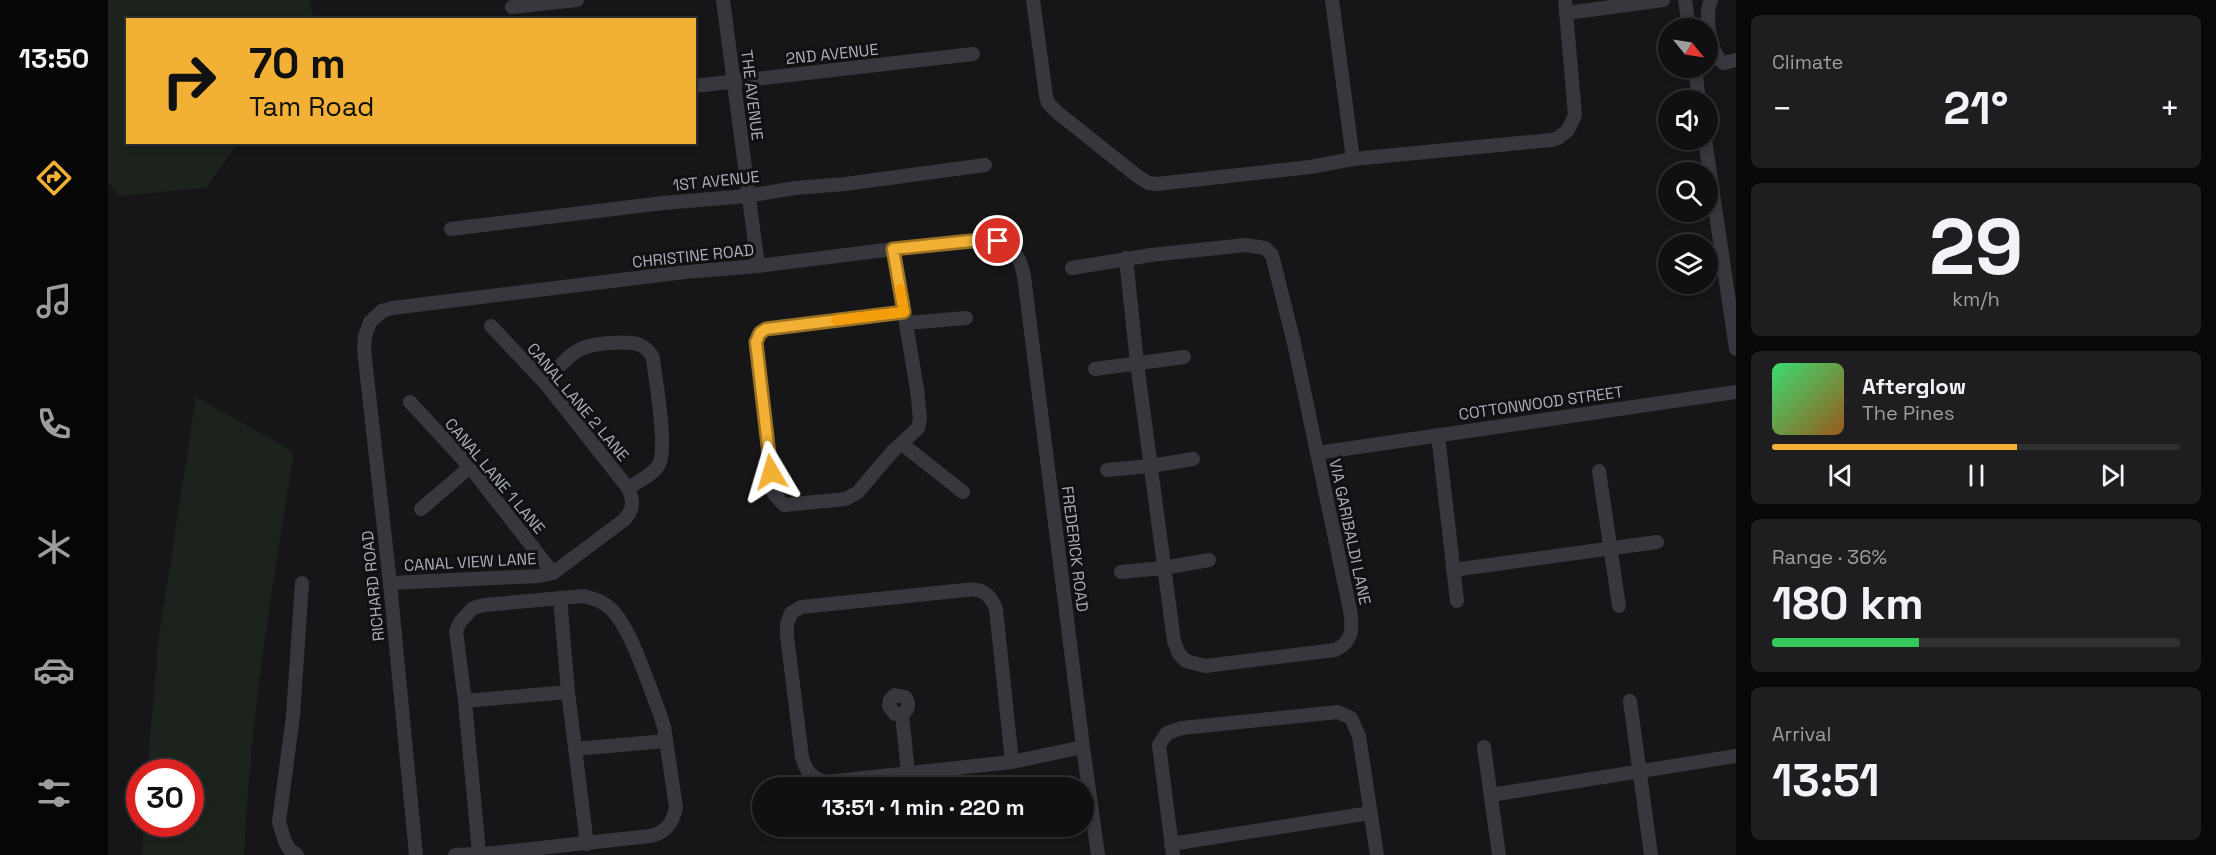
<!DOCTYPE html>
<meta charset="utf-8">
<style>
:root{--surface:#101012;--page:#1e1e20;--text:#f1f3f6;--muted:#9c9d9f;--line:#303032;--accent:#f2b134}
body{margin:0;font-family:"Space Grotesk",sans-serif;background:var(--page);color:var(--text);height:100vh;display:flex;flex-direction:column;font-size:22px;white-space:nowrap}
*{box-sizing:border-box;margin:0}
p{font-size:20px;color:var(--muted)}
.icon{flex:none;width:33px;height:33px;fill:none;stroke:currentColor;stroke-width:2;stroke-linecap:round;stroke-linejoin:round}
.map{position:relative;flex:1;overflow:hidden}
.panel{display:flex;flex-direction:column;gap:15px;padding:15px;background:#09090a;width:480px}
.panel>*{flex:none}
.banner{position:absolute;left:18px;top:18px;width:570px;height:126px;border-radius:0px;box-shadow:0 3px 9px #0003,0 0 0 2px var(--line);background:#f2b134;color:#111;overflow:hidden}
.needle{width:39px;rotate:120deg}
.buttons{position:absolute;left:1550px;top:18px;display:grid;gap:12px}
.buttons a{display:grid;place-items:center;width:60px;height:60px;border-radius:50%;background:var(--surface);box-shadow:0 3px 9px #0003,0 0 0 2px var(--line);font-size:30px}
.speed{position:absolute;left:18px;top:759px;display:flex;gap:12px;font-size:30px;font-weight:700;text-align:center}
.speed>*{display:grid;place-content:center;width:78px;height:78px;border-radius:50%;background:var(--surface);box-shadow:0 3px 9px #0003,0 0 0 2px var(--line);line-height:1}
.speed .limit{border:9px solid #d22;background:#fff;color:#111}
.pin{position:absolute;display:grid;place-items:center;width:51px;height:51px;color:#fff;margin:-26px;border:3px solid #fff;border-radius:50%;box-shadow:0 2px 6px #0007}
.me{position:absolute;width:66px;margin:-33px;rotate:353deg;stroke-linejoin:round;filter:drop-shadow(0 0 4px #0008)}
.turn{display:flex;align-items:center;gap:21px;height:126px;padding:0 24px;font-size:27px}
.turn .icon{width:78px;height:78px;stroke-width:2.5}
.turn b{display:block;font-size:42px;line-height:51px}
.big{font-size:45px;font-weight:800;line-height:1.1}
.panel .widget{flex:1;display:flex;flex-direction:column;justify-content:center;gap:9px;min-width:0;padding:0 21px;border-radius:9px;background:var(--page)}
.panel .dial{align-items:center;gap:0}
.dial b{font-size:78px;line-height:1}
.song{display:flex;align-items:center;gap:18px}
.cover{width:72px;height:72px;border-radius:9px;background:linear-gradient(135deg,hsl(140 70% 55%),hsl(30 70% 35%))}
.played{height:6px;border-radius:3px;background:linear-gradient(90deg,var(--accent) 60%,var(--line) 60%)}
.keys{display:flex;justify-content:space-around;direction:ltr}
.heat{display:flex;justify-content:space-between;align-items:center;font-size:33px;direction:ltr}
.charge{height:9px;border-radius:4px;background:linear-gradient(90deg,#34c759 36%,var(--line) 0)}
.trip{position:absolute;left:644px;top:777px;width:342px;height:60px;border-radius:30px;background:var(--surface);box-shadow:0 3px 9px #0003,0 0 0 2px var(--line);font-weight:800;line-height:60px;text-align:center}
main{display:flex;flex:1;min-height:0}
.tab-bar{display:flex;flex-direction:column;width:108px;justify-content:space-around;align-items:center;background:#060607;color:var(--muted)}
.tab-bar .icon{width:42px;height:42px}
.tab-bar .current{color:var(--accent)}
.tab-bar b{font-size:27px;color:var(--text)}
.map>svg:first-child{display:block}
.green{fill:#1c231d}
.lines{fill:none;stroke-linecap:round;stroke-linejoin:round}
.minor{stroke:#37383d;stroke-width:14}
.route-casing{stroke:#9d7322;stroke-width:15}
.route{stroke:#f2b134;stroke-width:10}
.slow{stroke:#f59e0b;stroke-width:10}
.labels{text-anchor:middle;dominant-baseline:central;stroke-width:6;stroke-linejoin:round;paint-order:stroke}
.street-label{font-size:16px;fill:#a8adb8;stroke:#111113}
</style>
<main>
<nav class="tab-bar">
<b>13:50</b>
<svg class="icon current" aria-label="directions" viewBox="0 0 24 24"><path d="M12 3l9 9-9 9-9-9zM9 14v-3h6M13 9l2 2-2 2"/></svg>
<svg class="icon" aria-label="music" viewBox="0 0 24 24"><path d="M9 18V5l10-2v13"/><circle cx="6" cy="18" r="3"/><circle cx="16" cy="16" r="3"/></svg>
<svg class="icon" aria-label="phone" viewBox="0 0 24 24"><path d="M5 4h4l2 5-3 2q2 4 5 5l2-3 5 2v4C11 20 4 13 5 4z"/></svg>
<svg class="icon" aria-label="climate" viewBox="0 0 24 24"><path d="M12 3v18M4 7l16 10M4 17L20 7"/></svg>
<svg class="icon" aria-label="car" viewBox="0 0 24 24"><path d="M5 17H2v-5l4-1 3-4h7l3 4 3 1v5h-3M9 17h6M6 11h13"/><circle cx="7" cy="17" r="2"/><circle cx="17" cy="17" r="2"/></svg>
<svg class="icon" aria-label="filters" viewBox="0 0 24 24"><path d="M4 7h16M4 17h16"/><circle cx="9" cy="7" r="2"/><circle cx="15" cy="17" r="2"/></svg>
</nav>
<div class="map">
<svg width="1628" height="855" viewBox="0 0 1628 855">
<rect width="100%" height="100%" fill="#161618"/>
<!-- green -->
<g class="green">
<path d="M0,0H202L205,19L20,20V142L130,143L98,188L10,196L0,182Z"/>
<path d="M88,397L186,452C164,585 142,720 136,855H34L36,824H82V772H39L51,637Z"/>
</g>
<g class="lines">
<!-- minor -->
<g class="minor">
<path d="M615,0L650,266"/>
<path d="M925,0L938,96L940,103L950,113L1028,175L1040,183L1049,184L1202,167L1245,159L1443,140L1450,138L1460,130L1467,115L1457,0"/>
<path d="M1224,0L1245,159"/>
<path d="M1577,0L1581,28"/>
<path d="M1603,0C1596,14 1602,56 1616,63L1628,60"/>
<path d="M404,7L469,0"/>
<path d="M1459,13L1555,0"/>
<path d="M1587,68L1591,100"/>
<path d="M586,86L865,54"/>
<path d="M1597,140L1628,349"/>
<path d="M343,229L555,203L639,196L687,188L737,184L877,165"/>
<path d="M785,249L796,312"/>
<path d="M964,268L1043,255L1138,245L1157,248L1164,255L1186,343L1242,610C1245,628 1245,642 1227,650L1097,666L1078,661L1071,654L1066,641L1029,363L1018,258"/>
<path d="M796,312L809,389L812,419L810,428L784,452L750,492L738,499L676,505L666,494L648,342L652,333L658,329Z"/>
<path d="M799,323L858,318"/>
<path d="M987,369L1076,357"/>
<path d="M437,383C447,372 457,357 471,350C482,343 521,340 532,345C539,348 542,352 545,358C547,379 561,451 550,466C544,475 530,482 520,488"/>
<path d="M302,402L362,467L445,573"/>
<path d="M1330,435L1349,601"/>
<path d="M794,444L855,492"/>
<path d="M1209,453L1628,392"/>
<path d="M999,470L1043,466L1085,459"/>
<path d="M1491,471L1511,606"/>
<path d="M313,509L362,467"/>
<path d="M1345,570L1549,542"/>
<path d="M1013,572L1055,568L1101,560"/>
<path d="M282,583L431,576L445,573L516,520C526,509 526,501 520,488L437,383L383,326"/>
<path d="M452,598L460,692L479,844"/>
<path d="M357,701L460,692"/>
<path d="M1522,701L1543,855"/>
<path d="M794,714H787L781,706L782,700L787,695L797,697C802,703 801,710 794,714L800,773"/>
<path d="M1376,747L1391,855"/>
<path d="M467,749L558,741"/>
<path d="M904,762L888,609C882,593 873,588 857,590L693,607L683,613L679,624V636L694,757C698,771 704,780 719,782L904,762L975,747"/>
<path d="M1383,795L1628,756"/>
<path d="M1063,844L1262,813"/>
<path d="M189,855L182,850L177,842L171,822L185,716L194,583"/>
<path d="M308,855L282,583L256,350L257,336L262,322L274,311L284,308L577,272L650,266L785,249L884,240C905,243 912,257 916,276L975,747L990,855"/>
<path d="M347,855L387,853L542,836C558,833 565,823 568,807L556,727L552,714C541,686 524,632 505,611C497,602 487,599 476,596L376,605L365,608L352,622L348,631L357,701L371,853"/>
<path d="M1065,855L1051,745L1059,733L1074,728L1230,712L1243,718L1251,736L1269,855"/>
</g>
</g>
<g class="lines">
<!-- route casing -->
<g class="route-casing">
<path id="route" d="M663,472L648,342L652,333L658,329L796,312L785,249L872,240L890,241"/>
</g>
<!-- route -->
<use href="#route" class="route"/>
<!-- slow -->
<path class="slow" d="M728,320L796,312L792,289"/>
</g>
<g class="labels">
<!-- street labels -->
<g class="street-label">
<text transform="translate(724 54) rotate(-6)">2ND AVENUE</text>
<text transform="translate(644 95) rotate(83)">THE AVENUE</text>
<text transform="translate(608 181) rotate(-6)">1ST AVENUE</text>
<text transform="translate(585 256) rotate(-6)">CHRISTINE ROAD</text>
<text transform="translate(470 402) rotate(50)">CANAL LANE 2 LANE</text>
<text transform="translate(1433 403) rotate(-8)">COTTONWOOD STREET</text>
<text transform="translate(387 476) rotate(50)">CANAL LANE 1 LANE</text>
<text transform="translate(1242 532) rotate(78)">VIA GARIBALDI LANE</text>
<text transform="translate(967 549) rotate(83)">FREDERICK ROAD</text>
<text transform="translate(362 562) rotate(-3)">CANAL VIEW LANE</text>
<text transform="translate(265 586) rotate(-96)">RICHARD ROAD</text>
</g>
</g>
</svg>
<div class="buttons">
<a><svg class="needle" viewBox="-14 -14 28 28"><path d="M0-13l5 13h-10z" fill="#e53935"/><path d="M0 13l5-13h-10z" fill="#9c9d9f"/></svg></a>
<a><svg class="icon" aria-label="sound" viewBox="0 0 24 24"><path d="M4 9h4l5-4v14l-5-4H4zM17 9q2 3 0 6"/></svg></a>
<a><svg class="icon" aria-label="search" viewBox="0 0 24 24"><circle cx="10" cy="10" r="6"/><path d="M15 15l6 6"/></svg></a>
<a><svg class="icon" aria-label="layers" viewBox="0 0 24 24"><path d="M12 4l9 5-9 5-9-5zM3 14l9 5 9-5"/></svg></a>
</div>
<div class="speed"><div class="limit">30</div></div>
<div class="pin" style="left:890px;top:241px;background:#d93025"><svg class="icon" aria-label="arrive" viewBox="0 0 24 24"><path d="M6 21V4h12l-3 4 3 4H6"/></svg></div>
<svg class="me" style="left:663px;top:472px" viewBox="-20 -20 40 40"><path d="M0-17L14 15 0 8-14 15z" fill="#f2b134" stroke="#fff" stroke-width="4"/></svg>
<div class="trip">13:51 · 1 min · 220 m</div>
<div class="banner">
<div class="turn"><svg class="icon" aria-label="right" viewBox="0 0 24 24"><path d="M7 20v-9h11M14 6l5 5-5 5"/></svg><div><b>70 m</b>Tam Road</div></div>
</div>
</div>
<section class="panel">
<div class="widget"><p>Climate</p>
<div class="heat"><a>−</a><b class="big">21°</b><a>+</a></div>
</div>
<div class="widget dial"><b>29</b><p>km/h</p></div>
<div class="widget">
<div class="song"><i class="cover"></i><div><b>Afterglow</b><p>The Pines</p></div></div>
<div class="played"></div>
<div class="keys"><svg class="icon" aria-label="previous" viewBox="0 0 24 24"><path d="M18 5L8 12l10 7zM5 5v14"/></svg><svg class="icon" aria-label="pause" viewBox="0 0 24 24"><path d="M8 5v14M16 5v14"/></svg><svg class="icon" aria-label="next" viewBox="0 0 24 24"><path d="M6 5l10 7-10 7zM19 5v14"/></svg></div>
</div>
<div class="widget"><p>Range · 36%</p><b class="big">180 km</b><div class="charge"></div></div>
<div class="widget"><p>Arrival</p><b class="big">13:51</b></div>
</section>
</main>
